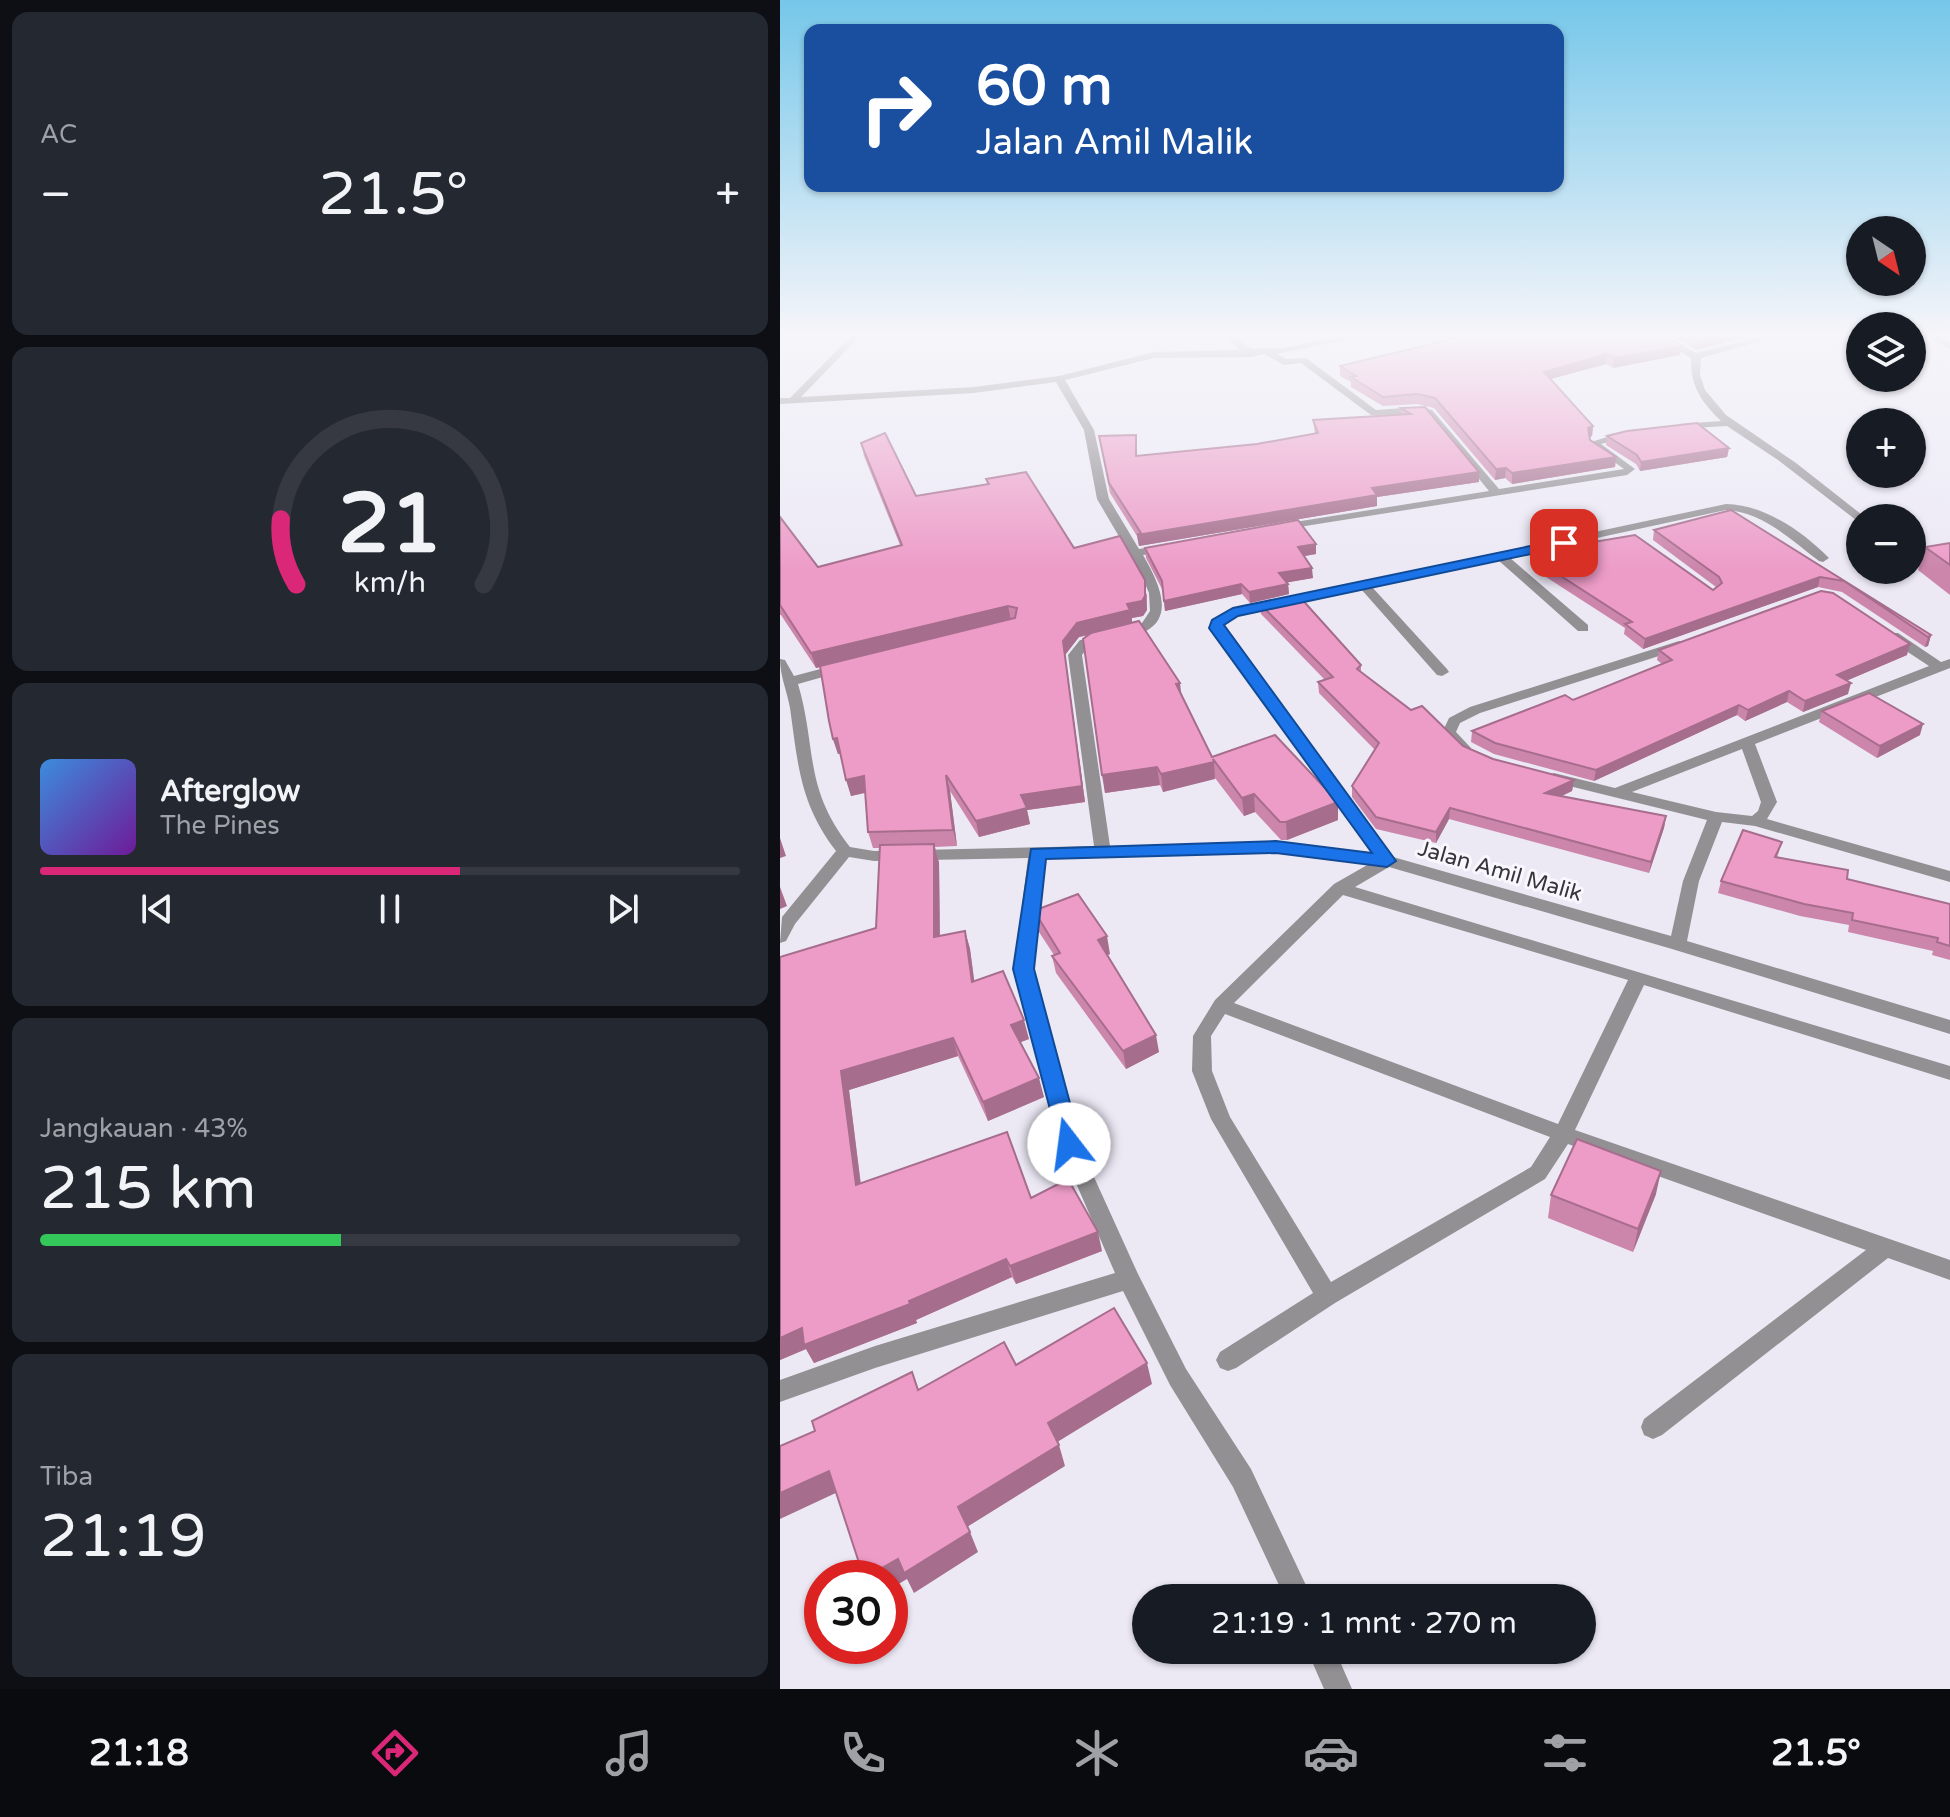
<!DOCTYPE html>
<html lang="id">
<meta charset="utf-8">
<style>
:root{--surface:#171b24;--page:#242831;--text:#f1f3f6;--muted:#9ea1a6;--line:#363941;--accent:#db2777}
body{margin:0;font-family:"Varela Round",sans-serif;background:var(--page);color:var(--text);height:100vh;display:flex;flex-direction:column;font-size:30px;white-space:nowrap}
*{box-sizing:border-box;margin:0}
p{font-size:26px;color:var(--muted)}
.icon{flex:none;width:44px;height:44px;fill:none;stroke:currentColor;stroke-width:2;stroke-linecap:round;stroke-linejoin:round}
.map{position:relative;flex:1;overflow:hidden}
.details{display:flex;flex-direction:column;gap:12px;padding:12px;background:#0d0f14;width:780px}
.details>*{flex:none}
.top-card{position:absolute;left:24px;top:24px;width:760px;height:168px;border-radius:16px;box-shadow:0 2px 6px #0004;background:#1a4fa0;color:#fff;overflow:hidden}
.needle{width:52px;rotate:145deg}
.tools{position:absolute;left:1066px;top:216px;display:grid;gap:16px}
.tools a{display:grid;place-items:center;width:80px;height:80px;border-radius:50%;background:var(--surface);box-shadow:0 2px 6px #0004;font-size:40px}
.speed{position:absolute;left:24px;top:1560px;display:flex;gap:16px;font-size:40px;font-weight:700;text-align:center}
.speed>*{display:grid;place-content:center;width:104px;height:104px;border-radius:50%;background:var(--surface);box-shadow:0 2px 6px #0004;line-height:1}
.speed .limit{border:12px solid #d22;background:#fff;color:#111}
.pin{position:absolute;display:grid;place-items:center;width:68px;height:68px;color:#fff;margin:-34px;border-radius:16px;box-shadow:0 4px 12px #0006}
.me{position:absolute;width:88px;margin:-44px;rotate:345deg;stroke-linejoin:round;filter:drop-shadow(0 0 6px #0008)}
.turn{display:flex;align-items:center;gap:28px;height:168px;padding:0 40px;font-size:36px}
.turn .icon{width:104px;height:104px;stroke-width:2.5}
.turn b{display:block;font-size:56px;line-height:68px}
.big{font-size:60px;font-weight:600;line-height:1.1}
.details .widget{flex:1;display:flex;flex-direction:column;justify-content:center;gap:12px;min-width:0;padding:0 28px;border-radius:16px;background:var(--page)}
.details .dial{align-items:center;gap:0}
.dial svg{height:208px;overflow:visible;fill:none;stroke:var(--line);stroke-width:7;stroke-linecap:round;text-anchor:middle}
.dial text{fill:var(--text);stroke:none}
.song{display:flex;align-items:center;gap:24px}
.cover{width:96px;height:96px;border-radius:12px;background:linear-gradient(135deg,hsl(210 70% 55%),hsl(280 70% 35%))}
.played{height:8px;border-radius:4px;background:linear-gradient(90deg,var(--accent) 60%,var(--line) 60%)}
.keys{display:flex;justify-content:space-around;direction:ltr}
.heat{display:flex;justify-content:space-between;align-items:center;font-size:44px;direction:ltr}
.charge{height:12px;border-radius:6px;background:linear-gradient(90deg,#34c759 43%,var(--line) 0)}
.trip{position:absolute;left:352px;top:1584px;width:464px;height:80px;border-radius:40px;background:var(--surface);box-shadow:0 2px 6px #0004;font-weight:600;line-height:80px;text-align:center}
.dock{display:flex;height:128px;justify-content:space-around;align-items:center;background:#090b0e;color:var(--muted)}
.dock .icon{width:56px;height:56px}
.dock .current{color:var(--accent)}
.dock b{font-size:36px;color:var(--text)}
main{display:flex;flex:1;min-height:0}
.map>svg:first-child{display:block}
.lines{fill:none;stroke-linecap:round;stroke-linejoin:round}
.street{fill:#939094;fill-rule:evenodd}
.wall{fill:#cc86ac}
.shaded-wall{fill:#a66d8c}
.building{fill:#ed9cc8;stroke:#a66d8c;stroke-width:2}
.route{fill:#1a73e8;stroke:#114b97;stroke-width:2}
.labels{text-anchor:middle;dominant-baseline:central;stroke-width:6;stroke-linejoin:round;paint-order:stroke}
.street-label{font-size:22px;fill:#37353a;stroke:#f9f7fe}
</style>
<main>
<section class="details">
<div class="widget"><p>AC</p>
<div class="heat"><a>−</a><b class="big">21.5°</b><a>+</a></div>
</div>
<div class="widget dial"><svg viewBox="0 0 100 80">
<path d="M14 69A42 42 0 1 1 86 69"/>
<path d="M14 69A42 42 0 0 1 8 44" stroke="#db2777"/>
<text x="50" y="56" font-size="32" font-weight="700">21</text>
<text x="50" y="72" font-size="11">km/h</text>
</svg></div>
<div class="widget">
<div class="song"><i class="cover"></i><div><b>Afterglow</b><p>The Pines</p></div></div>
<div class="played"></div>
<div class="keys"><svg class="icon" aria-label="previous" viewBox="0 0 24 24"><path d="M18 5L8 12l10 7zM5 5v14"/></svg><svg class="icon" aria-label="pause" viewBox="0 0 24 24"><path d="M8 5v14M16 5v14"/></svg><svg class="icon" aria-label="next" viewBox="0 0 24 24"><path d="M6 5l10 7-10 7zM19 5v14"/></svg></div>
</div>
<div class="widget"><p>Jangkauan · 43%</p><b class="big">215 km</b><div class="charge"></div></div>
<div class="widget"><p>Tiba</p><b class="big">21:19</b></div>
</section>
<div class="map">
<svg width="1170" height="1689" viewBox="0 0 1170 1689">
<rect width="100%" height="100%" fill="#ece9f5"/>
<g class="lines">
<!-- street -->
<g class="street">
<path d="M74,333H83L21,397L194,387L279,376L374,352L460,350L441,333H450L471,349L502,348L580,333H596L497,354L506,359L526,358L596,410L637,407L652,410L719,489L844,469L808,443L846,431L850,432V436L821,444L855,469L847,475L500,530L496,529V525L709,491L646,414L591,415L521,363L504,365L484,354L471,357L374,358L285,380L314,430L329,499L359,549L387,544L393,548L387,552L363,555C375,576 397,615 366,631C358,635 351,639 341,638V632L362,623L370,611L369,593L361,574L317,499L304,430L276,382L194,393L0,404V398H10Z"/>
<path d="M871,333H881L916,353L996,333H1009L921,358L920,375L925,390L946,415L1016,463L1086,518L1076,520L998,460L947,426L896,429L895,427L900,424L941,421C921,402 910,385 911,358Z"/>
<path d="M1140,333H1150L1170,343V349Z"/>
<path d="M946,504C985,505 1022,531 1049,558L1043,562L1039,561C1010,539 983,512 946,510L729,557L808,625V631H798L718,560L592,587L667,669L669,672L662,676L657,675L581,589L457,616L443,625V628L613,857L891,936L903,881L927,820L769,781L766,778L769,775L774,773L835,788L1149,666L1108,639V633H1118L1161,662L1170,659V668L975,744L997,802L987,819L1170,871V882L975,826L942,822L919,881L907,941L1170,1020V1034L892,949L609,867L575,887L1170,1066V1080L864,985L795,1130L1170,1260V1280L1108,1258L882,1435L873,1439L864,1435L861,1427L864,1419L1086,1250L788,1144L765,1179L555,1303L456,1368L448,1371L440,1368L436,1360L440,1352L533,1293L431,1119L412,1071L413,1036L435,1000L554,884L589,864L496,852L265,857L252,969L299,1144L358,1274L406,1369L471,1469L532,1598H505L453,1487L390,1385L343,1291L95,1368L0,1402V1380L95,1346L335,1273L279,1144L234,969L248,858L94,861L69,857L15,924L6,941L0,943L2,917L56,851C20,804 18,765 10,708C7,691 0,676 0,659L5,660L14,676L59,664L66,668L64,671L18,684C37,748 23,787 70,847L94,851L314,846L288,655L300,640L328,637V643L309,646L302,655L330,846L496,842L594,854L431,628L432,620L453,609ZM962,749L981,802L978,811L972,816L936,812L852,792ZM563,895L848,980L778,1124L454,1003ZM445,1014L770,1137L751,1167L551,1282L450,1117L432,1071L431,1036Z"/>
<path d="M899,641L904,642V648L700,713L680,723L676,732L691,748L689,751H679L662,733L669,718L690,707Z"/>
<path d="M527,1650H555L572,1689H544Z"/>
</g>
</g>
<!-- wall -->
<g class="wall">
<path d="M887,333H974V335L916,350Z"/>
<path d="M667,336L900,355L833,368L826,364L771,379L813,426L812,436L810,437V440L836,457L835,467L732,484L725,478L715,480L654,408L637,404L603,406L571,387V382L560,376V366L667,341Z"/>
<path d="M645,407L699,472V482L597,497V506L359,546L357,536L330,493L319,436L357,456L477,444L535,434L533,420L621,414V408Z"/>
<path d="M827,436L949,448L947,457L860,471L856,464L826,445Z"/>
<path d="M81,443L136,496L207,484L206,479L294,548L367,594V610L363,616L352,618V623L402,696L432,757L558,802V820L507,840H501L475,812L464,816L435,778L383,792L380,785L325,793L309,635L299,637L285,655L305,802L247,810L250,824L199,837L170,791L177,846L155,847L159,863L160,936L185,931L190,949L194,981L249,1039L240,1042L264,1097L208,1121L178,1056L69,1090L81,1184L251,1198L322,1251L236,1284L232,1277L136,1320L137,1323L34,1363L26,1349L0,1360L96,928L100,848H93L88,832L85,793L71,796L61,753L58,754L53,739L40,667L36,668L1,615H0V517L38,567L120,545L84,456Z"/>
<path d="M951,510L1151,635L1148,646L1145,647L1062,592L1038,587L863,649L844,634L845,628L752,568L753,558L933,590L936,587L873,540L874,530Z"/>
<path d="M1170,543V595L1138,570L1145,547Z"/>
<path d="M536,544V554L524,556L533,578L507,582L508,584L509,594L470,603L462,594L385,611L383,591L366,558L365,548Z"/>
<path d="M480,604L581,665V672L631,710L683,746L713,759L794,780L792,791L782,796L886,816L884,828L869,873L669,819L656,843L596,829L572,797V786L595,750L539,693L538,682L545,680L481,614Z"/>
<path d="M879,650L1127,655L1066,681L1068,694L1023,712L1007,702L965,721L957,715L814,781L714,754L691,742L692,731L793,700L882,664L877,660Z"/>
<path d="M1042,711L1140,735L1097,758L1039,722Z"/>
<path d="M1002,842L997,858L1067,879L1170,904V960L1152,955L1153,951L1068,932L1069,925L1020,916L938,893L941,881Z"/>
<path d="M256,914L330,954L327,955L379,1052L346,1069L276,973L272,956L274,955L259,932Z"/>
<path d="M876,1194L853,1252L768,1218L771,1195Z"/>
</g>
<!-- shaded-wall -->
<g class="shaded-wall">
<path d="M950,333H974V335L916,350L918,341Z"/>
<path d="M902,346L900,355L833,368L834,358Z"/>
<path d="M827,354L826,364L763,381L764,372Z"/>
<path d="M813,426L812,436L806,438L808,428Z"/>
<path d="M949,448L947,457L860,471L861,462Z"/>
<path d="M836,457L835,467L732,484V473Z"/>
<path d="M726,468L725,478L715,480L716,469Z"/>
<path d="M699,472V482L597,497V506L359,546L357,535L592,488Z"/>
<path d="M536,544V554L519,557L518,547Z"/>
<path d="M532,568L533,578L499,584V573Z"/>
<path d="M1040,577L1038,587L863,649L865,639Z"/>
<path d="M365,580L367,610L363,616L352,618V624L299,637L285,655L305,802L247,810L250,824L199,837L196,821L283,641L297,623L347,604Z"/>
<path d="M461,584L462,594L385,611L384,601Z"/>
<path d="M508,584L509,594L470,603L469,592Z"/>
<path d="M228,606L231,620L36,668L31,653Z"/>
<path d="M1151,635L1148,646L1145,647L1148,637Z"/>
<path d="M1130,644L1127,655L1054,686L1057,675Z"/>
<path d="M400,683L402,700L396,684Z"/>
<path d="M1071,683L1068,694L1023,712L1025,701Z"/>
<path d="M1009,691L1007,702L965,721L968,710Z"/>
<path d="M959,705L957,715L814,781L816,770Z"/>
<path d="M1143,724L1140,735L1097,758L1100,746Z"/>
<path d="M57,738L62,753L58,754L53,739Z"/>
<path d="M434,762L435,779L383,792L381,774Z"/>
<path d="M377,767L380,785L325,793L322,775Z"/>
<path d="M166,775L170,791L177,846L173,830Z"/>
<path d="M84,776L88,792L71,796L66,780Z"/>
<path d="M794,780L792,791L764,804L765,793Z"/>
<path d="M474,794L475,812L464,816L462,798Z"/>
<path d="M558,802V820L507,840L506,822Z"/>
<path d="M670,808L669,819L656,843V832Z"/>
<path d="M886,816L884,828L869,873L871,862Z"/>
<path d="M0,838L6,856L0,858Z"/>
<path d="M154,844L159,863L160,956L154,937Z"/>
<path d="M0,887L7,906L0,909Z"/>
<path d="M185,931L190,949L197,1001L192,982Z"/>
<path d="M327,936L330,954L321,957L318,940Z"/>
<path d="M244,1020L249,1039L236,1044L231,1025Z"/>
<path d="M376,1035L379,1052L346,1069L343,1051Z"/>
<path d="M173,1038L178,1056L69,1090L83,1204L76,1185L61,1071Z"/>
<path d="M259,1078L264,1097L208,1121L203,1102Z"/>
<path d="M881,1171L876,1194L853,1252L858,1229Z"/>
<path d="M318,1232L322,1251L236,1284L230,1266Z"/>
<path d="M226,1259L232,1277L136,1320L137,1323L34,1363L26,1349L0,1360V1338L22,1328L129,1301Z"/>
<path d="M367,1363L372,1384L274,1444L268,1423Z"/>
<path d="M279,1445L285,1466L187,1527L178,1507Z"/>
<path d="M49,1471L60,1491L0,1519V1493Z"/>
<path d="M190,1532L198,1552L134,1593L127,1579L110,1589V1578H84L118,1559Z"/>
</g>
<!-- building -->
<g class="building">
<path d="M678,333H881L902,346L834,358L827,354L764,372L813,426L808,428L810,440L836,457L732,473L726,468L716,469L655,398L637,394L603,397L571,377L576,376L560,366L673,339L667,336Z"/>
<path d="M904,333H950L918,341Z"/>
<path d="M645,407L699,472L592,488L597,495L357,535L361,533L329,483L319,436L356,435V456L477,444L538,433L533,420L631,414L621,408Z"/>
<path d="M917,423L949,448L861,462L857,455L827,436L847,431Z"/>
<path d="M105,433L136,496L209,484L206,479L246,472L294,548L340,536L365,580V596L362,601L347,604L350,610L297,623L283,641L302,786L241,795L247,808L196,821L166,775L173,830L88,832L84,776L66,780L57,738L53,739L49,721L40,666L235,618L237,608L228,606L31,653L0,605V517L38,567L122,545L81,443Z"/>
<path d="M951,510L1151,635L1148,637L1064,581L1040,577L865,639L845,624L852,622L753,558L790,546L855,535L933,590L942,583L939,577L874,530Z"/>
<path d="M518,520L536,544L518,547L532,568L499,573L508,584L469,592L461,584L384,601L382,581L365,548Z"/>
<path d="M1170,543V565L1145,547Z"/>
<path d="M1041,591L1053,593L1130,644L1057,675L1071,683L1025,701L1009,691L968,710L959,705L816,770L715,743L692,731L785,695L793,700L892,660L879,650Z"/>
<path d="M518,595L581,665L577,669L631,710L642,706L683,746L713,759L794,780L765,793L886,816L871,862L670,808L656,832L596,817L572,786L599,743L538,682L553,677L480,604Z"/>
<path d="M359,621L400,683L396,684L432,757L495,735L558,802L506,822H500L474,794L462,798L433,759L434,762L381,774L377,767L322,775L303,639L311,633Z"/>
<path d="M1089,693L1143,724L1100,746L1042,711Z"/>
<path d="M963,830L1002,842L995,857L1068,870L1067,879L1170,904V946L1157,942L1158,938L1072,920L1073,913L1024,904L941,881Z"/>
<path d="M154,844V937L185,931L192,982L223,971L244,1020L231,1025L259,1078L203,1102L173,1038L61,1071L76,1185L227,1132L251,1198L288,1179L318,1232L230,1266L226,1259L129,1301L130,1304L24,1345L22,1328L0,1338V957L96,928L100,845Z"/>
<path d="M298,894L327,936L318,940L376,1035L343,1051L272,956L280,953L256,914V910Z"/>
<path d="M797,1139L881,1171L858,1229L771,1195Z"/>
<path d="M334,1308L367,1363L268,1423L279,1445L178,1507L190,1532L124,1573L118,1559L84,1578L49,1471L0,1493V1446L35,1431L32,1421L132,1372L138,1390L224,1342L236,1365Z"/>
</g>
<!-- sky -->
<linearGradient id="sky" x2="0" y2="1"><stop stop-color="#75c7e9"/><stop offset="0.59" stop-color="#f6f5fa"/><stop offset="1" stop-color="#f6f5fa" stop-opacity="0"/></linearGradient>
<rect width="1170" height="569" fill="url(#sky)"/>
<!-- route -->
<path class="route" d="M784,539L791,543L789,546L458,616L444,625L616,861L607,867L496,853L266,859L254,969L301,1144L297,1151L289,1154L281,1151L233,969L251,849L496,841L592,853L429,628L432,620L453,608Z"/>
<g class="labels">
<!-- street labels -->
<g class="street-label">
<text transform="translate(720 871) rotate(16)">Jalan Amil Malik</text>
</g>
</g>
</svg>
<div class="tools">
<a><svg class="needle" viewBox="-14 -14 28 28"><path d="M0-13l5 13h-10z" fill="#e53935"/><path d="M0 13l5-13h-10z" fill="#9ea1a6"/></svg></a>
<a><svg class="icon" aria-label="layers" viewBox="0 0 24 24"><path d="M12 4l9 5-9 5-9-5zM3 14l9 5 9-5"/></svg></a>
<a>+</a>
<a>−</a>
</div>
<div class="speed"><div class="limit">30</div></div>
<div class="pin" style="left:784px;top:543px;background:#d93025"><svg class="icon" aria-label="arrive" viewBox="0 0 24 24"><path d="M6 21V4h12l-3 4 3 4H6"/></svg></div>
<svg class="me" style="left:289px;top:1144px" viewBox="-20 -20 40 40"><circle r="19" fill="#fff"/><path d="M0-13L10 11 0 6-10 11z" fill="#1a73e8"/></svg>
<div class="trip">21:19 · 1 mnt · 270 m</div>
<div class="top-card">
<div class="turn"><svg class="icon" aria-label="right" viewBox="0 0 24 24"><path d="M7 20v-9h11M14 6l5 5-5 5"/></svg><div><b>60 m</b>Jalan Amil Malik</div></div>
</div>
</div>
</main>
<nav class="dock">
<b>21:18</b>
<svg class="icon current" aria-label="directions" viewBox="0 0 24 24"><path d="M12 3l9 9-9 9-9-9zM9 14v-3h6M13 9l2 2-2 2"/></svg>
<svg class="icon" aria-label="music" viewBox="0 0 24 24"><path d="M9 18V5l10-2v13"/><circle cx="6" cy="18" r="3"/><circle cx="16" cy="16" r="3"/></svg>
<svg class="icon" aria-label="phone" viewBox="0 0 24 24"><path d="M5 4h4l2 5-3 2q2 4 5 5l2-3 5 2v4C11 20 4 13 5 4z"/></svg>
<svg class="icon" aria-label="climate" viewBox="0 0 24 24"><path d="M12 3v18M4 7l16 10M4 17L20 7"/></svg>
<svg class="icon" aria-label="car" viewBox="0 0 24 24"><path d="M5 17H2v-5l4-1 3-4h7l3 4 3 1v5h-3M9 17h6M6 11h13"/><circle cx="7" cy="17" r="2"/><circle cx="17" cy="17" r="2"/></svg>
<svg class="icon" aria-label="filters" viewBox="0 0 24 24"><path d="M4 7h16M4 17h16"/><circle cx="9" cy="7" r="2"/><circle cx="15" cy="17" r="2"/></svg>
<b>21.5°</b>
</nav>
